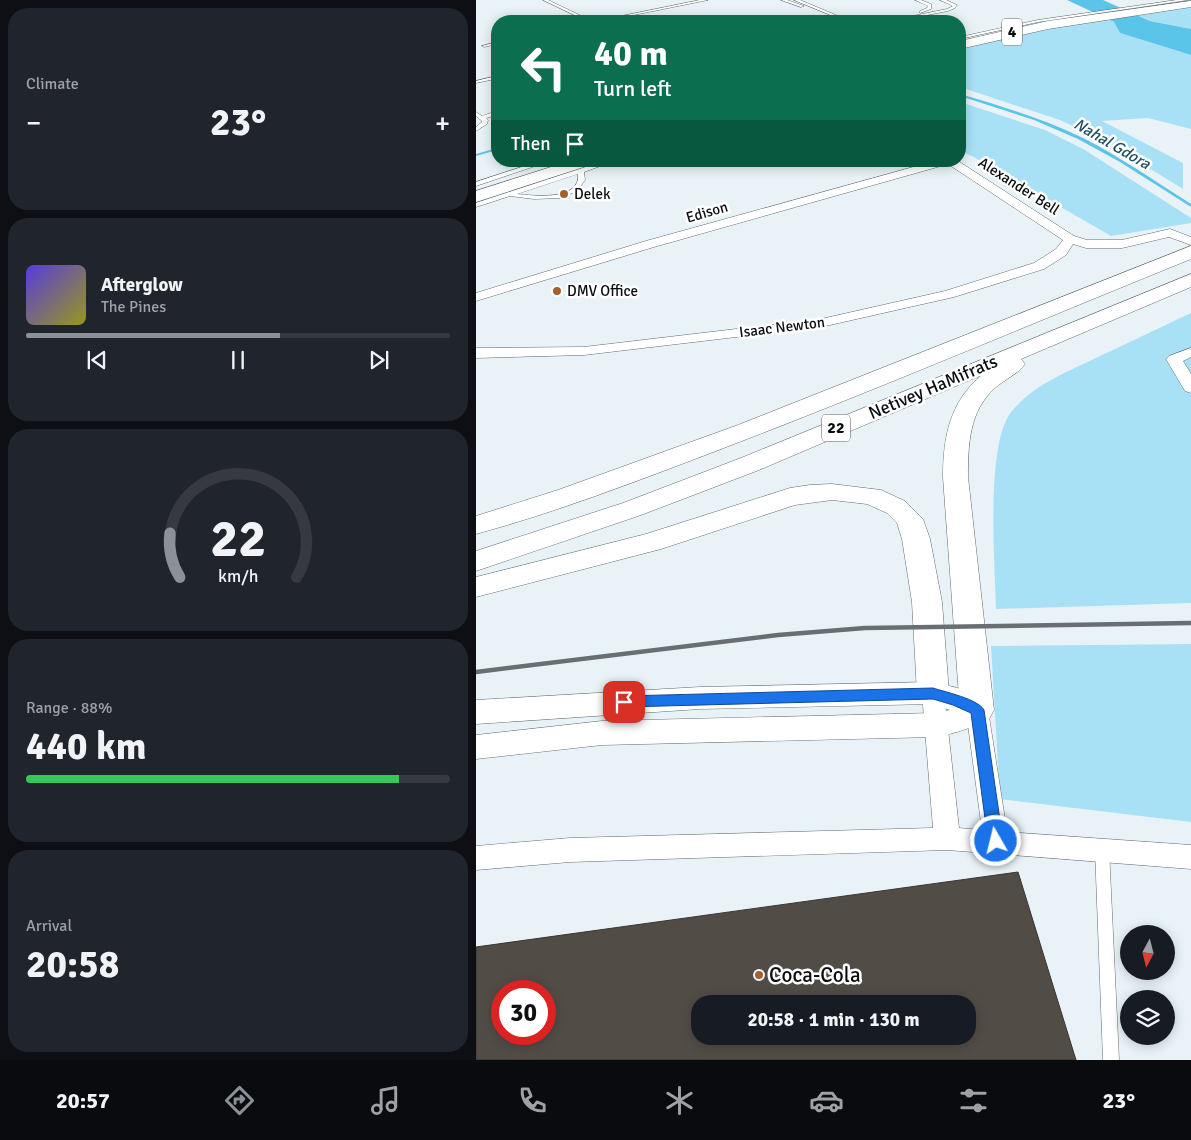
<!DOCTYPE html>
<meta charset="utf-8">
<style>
:root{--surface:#171b24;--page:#20242c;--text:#f1f3f6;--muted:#9ea1a6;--line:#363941;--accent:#8c9099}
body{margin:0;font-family:Signika,sans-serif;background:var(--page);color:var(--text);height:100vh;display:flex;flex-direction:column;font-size:19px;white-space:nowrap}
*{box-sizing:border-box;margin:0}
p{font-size:16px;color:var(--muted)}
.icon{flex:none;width:28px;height:28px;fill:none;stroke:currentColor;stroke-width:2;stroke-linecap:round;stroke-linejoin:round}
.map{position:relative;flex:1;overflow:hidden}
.panel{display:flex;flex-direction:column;gap:8px;padding:8px;background:#0d0f14;width:476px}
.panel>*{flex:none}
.banner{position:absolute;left:15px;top:15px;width:475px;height:152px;border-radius:20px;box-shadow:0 2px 12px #0003;background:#0b6e4f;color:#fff;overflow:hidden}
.needle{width:32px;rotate:187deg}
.tools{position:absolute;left:644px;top:925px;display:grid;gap:10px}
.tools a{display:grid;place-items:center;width:55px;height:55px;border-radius:50%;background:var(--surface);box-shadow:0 2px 12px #0003;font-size:25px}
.speed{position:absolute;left:15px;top:980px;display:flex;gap:10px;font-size:25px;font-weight:700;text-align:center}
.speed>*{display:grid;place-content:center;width:65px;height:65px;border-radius:50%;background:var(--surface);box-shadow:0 2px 12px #0003;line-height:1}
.speed .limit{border:8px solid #d22;background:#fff;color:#111}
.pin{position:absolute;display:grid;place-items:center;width:42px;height:42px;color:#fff;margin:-21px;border-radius:10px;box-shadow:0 2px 8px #0006}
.me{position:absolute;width:55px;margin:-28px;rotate:352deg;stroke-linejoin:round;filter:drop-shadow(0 0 4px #0008)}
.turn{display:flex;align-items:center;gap:18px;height:105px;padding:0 20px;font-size:22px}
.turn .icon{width:65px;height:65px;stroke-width:2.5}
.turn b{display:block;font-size:35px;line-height:42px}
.then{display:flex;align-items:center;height:48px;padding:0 20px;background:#0003;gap:10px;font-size:19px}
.big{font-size:38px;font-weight:800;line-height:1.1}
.panel .tile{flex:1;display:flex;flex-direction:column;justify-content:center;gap:8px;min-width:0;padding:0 18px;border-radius:20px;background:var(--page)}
.panel .dial{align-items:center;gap:0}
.dial svg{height:130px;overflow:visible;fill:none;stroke:var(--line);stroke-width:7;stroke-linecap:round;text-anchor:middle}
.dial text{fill:var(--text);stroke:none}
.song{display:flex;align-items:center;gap:15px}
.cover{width:60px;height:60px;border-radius:8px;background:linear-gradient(135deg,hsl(250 70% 55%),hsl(60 70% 35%))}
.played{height:5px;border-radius:2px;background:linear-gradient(90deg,var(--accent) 60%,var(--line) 60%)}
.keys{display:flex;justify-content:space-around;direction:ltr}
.heat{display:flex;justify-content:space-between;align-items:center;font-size:28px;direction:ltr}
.charge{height:8px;border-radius:4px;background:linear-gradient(90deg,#34c759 88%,var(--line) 0)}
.trip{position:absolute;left:215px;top:995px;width:285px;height:50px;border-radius:20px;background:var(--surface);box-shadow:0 2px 12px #0003;font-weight:800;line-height:50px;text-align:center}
.dock{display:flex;height:80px;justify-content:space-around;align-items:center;background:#090b0e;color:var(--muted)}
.dock .icon{width:35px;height:35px}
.dock .active{color:var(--accent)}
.dock b{font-size:22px;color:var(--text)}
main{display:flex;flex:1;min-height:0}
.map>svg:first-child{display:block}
.green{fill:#a8e1f6}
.water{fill:#5ac5e8}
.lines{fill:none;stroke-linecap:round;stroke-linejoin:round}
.stream{fill:#5ac5e8;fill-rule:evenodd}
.building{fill:#524c47;stroke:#393532;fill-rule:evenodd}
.service-casing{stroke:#636c6f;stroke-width:1}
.minor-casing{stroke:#636c6f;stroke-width:1}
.tertiary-casing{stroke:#636c6f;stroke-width:1}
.trunk-casing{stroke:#636c6f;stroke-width:1}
.motorway-casing{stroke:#636c6f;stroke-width:1}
.service{fill:#fff;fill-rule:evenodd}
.minor{fill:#fff;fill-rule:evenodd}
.tertiary{fill:#fff;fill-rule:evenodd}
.trunk{fill:#fff;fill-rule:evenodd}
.motorway{fill:#fff;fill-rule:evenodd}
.rail{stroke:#686e71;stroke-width:4.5}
.route{fill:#1a73e8;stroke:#114b97}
.poi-dot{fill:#a2612c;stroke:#fefefe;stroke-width:2}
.labels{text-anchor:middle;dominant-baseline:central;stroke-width:5;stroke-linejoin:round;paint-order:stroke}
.far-street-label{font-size:15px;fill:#0a0d0f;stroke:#fefefe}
.far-poi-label{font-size:15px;fill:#0a0d0f;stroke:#fefefe;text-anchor:start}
.shield{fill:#fefefe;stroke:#535557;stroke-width:1}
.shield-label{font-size:16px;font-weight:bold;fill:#0a0d0f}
.far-water-label{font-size:16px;font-style:italic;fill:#22505f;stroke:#fefefe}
.street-label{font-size:18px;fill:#0a0d0f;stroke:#fefefe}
.near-poi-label{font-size:21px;fill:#0a0d0f;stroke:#fefefe;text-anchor:start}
</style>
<main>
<section class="panel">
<div class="tile"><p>Climate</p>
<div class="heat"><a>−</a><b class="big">23°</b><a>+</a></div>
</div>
<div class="tile">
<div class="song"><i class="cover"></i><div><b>Afterglow</b><p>The Pines</p></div></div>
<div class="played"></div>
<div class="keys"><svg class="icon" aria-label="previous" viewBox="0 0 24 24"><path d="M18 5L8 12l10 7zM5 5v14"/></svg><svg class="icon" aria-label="pause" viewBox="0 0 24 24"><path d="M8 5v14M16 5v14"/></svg><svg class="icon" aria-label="next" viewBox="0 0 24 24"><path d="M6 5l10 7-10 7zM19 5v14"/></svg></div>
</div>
<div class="tile dial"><svg viewBox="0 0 100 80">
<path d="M14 69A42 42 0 1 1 86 69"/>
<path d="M14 69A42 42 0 0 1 8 42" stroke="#8c9099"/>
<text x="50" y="56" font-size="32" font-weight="700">22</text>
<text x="50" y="72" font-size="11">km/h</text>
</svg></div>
<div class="tile"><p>Range · 88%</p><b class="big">440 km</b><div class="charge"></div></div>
<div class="tile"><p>Arrival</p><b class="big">20:58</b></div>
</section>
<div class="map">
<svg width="715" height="1060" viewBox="0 0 715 1060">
<rect width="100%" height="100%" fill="#e9f3f7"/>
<!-- green -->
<g class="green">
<path d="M715,7V29L674,21L662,15Z"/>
<path d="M630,18L639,23L644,33L715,55V129L672,118L626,121L707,163V189L629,141L584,120L484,87V50L523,39Z"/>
<path d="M484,102L569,130L609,150L715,218V223L635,236L496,156L484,151Z"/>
<path d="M715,313V603L520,609C519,566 509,442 536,411C557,385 593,371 622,357C653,342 684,328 715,313Z"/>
<path d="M715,644V822L524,799L515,646Z"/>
</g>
<!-- water -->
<path class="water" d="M591,0H627L674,21L715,29V55L644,33L638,22Z"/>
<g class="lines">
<!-- stream -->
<g class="stream">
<path d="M484,94C525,106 568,119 607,138C644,157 679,181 715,204V207L644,162L602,139L558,120L484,96Z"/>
<path d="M21,148V150L0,156V154Z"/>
</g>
</g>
<!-- building -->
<path class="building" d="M542,872L600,1060H0V947ZM26,991H69V1034H26ZM224,1004H491V1036H224Z"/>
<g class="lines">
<!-- service casing -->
<g class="service-casing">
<g id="service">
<path d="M67,0H72L116,21H111Z"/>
<path d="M224,0H232L128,21H121Z"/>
<path d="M305,0H311L328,6L325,7Z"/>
<path d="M318,0H324L374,21H369Z"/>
<path d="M439,0H445L455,4V9L444,13V11L451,8L452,6Z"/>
<path d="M464,0H470L481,5L479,8L472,11L419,21H412L471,9L477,6Z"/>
<path d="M701,0H712L562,22L484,39V37L562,20Z"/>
<path d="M21,42V44L8,47L6,46Z"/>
<path d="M17,77L19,79L0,83V81Z"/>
<path d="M21,111V115L10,118L12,120L11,124L0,131V127L6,122V121L0,116V112L6,116Z"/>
<path d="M64,161H74L0,186V182Z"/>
<path d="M128,161H138L108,172L109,180L101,191L84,198L58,199L34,196L0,207V203ZM102,174C105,201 58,196 41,194Z"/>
<path d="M626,843L631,845L633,849L643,1060H627L619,849L621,845Z"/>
</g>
</g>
<!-- minor casing -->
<g class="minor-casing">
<g id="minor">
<path d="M459,161H482L598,236L611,240H646L694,229L715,237V245L693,237L646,248H610L597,244L590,255L568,269L478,297L345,327L108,355L0,358V348L108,347L345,319L469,291L558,263L580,249L587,240L472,164L178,247L0,301V293L170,241Z"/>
<path d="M715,348V357L707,361L715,374V393L709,391L690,359L693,356Z"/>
<path d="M457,684L465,687L468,693L483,828L506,830L490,710L493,704L501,701L509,704L512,710L531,832L715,845V869L471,850L94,862L0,870V846L94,838L457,828L446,693L449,687Z"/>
</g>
</g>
<!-- tertiary casing -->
<g class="tertiary-casing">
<path id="tertiary" d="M457,682C476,687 506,691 515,710C506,728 478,733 459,737L126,745L0,759V735L126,721L459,713L474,710L457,704L224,709L0,724V700L224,687Z"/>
</g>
<!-- trunk casing -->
<g class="trunk-casing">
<g id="trunk">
<path d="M715,1V7L572,29L484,49V41L572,21Z"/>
<path d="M94,161H119L117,164L0,202V191Z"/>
</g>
</g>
<!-- motorway casing -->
<g class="motorway-casing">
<g id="motorway">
<path d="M715,246V259C557,323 400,390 240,451C161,481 81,512 0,534V516L82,490L262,425Z"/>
<path d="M715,274V287L545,359L549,364C542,374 528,380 519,388C493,411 492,445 492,477L518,710L513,719L501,723L489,719L484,710L467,477C467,437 474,401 506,375L283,470L165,515L0,571V551L147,503L265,458Z"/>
<path d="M356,484L405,490L429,501L447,519L454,539L466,602L473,693L469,702L457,706L445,702L441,693L436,602L426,539L421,523L411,513L391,504L356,500L319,505L185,549L0,597V577L170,534L314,488L334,485Z"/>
</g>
</g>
<!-- service -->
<use href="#service" class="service"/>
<!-- minor -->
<use href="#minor" class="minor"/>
<!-- tertiary -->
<use href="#tertiary" class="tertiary"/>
<!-- trunk -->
<use href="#trunk" class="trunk"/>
<!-- motorway -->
<use href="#motorway" class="motorway"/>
<!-- rail -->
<path class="rail" d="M0,672L302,635L389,628L715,623"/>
</g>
<!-- route -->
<path class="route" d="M457,688C469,692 502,699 508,710L527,841L525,846L520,848L514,846L512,841L495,713L477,705L457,699L148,707L143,705L141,702L143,698L148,696Z"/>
<!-- markers -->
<g class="poi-dot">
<circle cx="88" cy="194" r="5"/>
<circle cx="81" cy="291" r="5"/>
<circle cx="283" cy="975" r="5"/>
</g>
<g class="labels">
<!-- far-street labels -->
<g class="far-street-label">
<text transform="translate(543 186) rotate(33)">Alexander Bell</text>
<text transform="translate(231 212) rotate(-16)">Edison</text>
<text transform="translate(306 327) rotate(-7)">Isaac Newton</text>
</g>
<!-- far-poi labels -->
<g class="far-poi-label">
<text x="98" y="194">Delek</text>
<text x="91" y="291">DMV Office</text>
</g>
<!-- shield labels -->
<g class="shield">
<rect x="526" y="18.5" width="20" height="27" rx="4"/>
<rect x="346" y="414.5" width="28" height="27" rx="4"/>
</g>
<g class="shield-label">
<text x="536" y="32">4</text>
<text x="360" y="428">22</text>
</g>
<!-- far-water labels -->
<g class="far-water-label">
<text transform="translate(636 144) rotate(30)">Nahal Gdora</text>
</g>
<!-- street labels -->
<g class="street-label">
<text transform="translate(457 387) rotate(-23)">Netivey HaMifrats</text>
</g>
<!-- near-poi labels -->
<g class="near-poi-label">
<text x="293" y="975">Coca-Cola</text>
</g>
</g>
</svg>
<div class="tools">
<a><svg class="needle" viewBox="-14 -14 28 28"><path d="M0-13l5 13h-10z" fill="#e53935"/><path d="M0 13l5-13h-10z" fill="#9ea1a6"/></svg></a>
<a><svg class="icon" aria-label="layers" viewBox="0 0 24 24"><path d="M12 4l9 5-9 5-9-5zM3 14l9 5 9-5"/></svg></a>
</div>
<div class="speed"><div class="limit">30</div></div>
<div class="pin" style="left:148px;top:702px;background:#d93025"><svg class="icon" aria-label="arrive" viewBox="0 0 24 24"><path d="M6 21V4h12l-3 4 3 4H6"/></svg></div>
<svg class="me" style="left:520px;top:841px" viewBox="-20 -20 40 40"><circle r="17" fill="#1a73e8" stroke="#fff" stroke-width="3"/><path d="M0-11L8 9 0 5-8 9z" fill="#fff"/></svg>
<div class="trip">20:58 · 1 min · 130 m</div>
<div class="banner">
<div class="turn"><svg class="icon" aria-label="left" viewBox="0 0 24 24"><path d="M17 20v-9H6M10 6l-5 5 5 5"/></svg><div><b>40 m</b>Turn left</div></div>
<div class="then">Then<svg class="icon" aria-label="arrive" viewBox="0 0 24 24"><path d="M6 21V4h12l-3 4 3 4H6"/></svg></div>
</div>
</div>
</main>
<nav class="dock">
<b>20:57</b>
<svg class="icon active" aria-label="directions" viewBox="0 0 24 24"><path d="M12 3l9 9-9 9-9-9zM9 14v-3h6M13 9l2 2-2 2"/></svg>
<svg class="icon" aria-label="music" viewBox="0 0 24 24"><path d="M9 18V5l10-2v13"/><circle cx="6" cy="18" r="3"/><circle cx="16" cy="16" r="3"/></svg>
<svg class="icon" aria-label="phone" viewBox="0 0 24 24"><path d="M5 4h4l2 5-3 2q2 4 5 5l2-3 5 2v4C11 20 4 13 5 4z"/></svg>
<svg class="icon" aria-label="climate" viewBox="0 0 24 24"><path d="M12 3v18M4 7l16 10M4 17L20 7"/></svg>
<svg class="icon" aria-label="car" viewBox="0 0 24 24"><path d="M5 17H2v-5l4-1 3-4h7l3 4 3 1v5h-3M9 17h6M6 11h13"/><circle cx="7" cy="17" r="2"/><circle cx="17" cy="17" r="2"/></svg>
<svg class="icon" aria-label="filters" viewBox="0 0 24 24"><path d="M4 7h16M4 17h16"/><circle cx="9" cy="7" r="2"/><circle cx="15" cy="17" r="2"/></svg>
<b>23°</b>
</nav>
